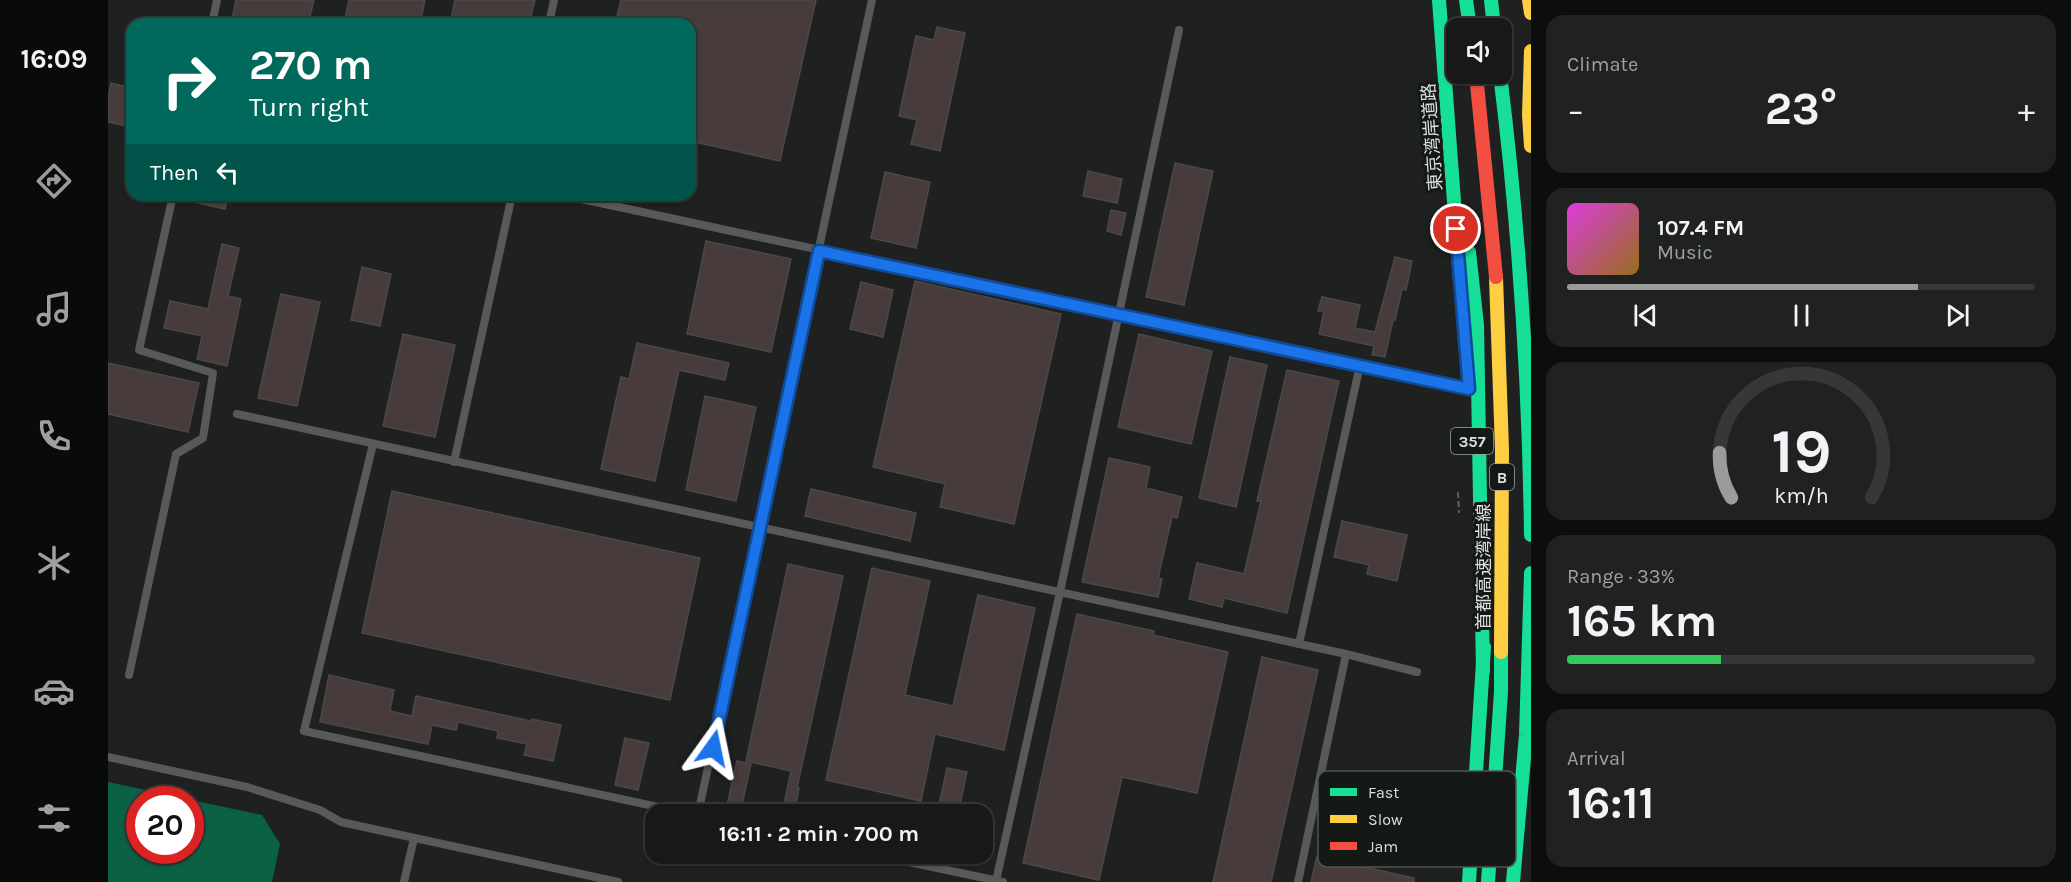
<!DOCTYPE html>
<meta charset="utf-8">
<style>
:root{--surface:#161918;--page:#1f2221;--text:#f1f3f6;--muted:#9ea0a2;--line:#353837;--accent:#9a9c9b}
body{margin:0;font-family:Karla,"Noto Sans JP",sans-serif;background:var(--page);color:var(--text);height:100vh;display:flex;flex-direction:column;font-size:22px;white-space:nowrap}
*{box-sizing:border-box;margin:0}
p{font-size:20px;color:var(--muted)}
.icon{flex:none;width:33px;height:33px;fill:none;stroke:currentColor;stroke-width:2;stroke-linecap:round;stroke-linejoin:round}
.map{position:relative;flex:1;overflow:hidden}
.sheet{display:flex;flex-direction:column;gap:15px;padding:15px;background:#0c0e0d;width:540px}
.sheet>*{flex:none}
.guide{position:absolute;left:18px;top:18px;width:570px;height:183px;border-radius:18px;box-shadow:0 2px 4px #0004,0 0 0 2px var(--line);background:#00695c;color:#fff;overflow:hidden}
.buttons{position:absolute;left:1338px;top:18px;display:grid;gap:12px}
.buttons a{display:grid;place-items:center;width:66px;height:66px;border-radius:12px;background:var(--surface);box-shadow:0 2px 4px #0004,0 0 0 2px var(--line);font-size:30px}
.speed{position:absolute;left:18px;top:786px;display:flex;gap:12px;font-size:30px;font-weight:700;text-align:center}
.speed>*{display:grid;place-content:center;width:78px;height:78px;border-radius:50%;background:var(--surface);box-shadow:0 2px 4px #0004,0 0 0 2px var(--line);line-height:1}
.speed .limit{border:9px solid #d22;background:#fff;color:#111}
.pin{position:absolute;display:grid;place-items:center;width:51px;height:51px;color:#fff;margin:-26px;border:3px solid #fff;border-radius:50%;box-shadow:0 2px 6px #0007}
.me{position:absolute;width:66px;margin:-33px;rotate:12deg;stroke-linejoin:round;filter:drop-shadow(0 0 4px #0008)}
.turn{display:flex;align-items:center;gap:21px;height:126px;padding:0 24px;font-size:27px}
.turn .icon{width:78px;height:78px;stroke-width:2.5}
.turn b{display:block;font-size:42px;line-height:51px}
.then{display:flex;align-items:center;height:57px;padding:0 24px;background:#0003;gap:12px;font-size:22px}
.big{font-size:45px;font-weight:700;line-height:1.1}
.sheet .tile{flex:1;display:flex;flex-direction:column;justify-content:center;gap:9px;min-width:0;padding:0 21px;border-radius:18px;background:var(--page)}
.sheet .dial{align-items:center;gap:0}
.dial svg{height:156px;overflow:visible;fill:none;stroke:var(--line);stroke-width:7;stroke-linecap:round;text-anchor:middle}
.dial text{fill:var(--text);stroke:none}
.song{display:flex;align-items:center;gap:18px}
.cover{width:72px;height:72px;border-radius:9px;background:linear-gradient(135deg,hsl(300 70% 55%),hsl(40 70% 35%))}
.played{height:6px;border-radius:3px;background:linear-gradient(90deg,var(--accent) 75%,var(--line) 75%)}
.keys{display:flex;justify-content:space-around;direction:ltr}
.heat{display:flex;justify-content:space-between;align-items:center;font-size:33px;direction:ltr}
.charge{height:9px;border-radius:4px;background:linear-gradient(90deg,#34c759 33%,var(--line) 0)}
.trip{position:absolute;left:537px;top:804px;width:348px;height:60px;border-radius:18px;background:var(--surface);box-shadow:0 2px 4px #0004,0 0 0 2px var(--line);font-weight:700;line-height:60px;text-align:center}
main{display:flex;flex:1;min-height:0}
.tabs{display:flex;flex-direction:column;width:108px;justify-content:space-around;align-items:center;background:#090a0a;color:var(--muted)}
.tabs .icon{width:42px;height:42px}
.tabs .selected{color:var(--accent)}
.tabs b{font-size:27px;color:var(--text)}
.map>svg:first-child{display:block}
.water{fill:#0b6144}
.building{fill:#473b3b;stroke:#494949;stroke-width:1.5}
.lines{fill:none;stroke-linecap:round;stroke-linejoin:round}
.path{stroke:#575757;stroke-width:2;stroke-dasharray:6 3;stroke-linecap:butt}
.lane{stroke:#595959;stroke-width:8}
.fast{stroke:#16e098;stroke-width:14}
.slow{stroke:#ffcf43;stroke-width:14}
.path-bridge{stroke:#575757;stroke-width:2;stroke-dasharray:6 3;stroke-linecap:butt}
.fast-bridge{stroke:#16e098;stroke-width:14}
.slow-bridge{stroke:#ffcf43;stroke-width:14}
.jam-bridge{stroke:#f24e42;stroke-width:14}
.route-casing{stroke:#114b97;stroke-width:15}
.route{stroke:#1a73e8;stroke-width:10}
.labels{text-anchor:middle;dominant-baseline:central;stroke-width:6;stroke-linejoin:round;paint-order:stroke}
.shield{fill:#141916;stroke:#a0a4a1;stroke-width:1.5}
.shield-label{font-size:16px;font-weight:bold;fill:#dcdfdd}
.street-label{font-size:18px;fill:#dcdfdd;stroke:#141916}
.key{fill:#141916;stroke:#505452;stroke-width:1.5}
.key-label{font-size:16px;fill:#dcdfdd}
</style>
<main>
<nav class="tabs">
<b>16:09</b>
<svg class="icon selected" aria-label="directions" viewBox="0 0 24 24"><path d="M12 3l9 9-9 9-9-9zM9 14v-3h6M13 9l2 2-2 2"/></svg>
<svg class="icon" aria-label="music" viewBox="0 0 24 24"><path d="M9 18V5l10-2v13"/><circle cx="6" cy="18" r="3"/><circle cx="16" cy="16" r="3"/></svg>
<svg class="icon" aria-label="phone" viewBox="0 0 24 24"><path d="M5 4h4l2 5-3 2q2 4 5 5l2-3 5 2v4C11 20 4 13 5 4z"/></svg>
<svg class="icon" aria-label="climate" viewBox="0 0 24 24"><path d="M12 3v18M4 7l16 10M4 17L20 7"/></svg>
<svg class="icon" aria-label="car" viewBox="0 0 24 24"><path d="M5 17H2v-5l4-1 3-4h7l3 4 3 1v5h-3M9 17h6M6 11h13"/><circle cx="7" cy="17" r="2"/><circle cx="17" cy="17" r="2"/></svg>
<svg class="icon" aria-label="filters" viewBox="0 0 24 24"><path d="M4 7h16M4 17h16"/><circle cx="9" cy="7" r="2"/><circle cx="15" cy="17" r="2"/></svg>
</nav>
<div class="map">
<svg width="1423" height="882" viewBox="0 0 1423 882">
<rect width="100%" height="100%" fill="#1e2120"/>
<!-- water -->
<path class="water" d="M0,782L80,799L32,800V850H82L83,800L154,815L172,844L164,882H0Z"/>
<!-- building -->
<g class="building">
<path d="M128,0H206L200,24H123Z"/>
<path d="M241,0H317L312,24H236Z"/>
<path d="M347,0H427L421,24H342Z"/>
<path d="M513,0H708L672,161L582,141V24H507Z"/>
<path d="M829,27L857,33L832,151L803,144L809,120L791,116L808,36L826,40Z"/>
<path d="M3,83L24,88V127L0,122V98Z"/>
<path d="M1067,163L1105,171L1076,305L1038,297Z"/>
<path d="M980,171L1014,179L1009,203L975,196Z"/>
<path d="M777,172L822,182L808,248L763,238Z"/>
<path d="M74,195H120L117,209L73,199Z"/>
<path d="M1003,210L1018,213L1013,235L999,231Z"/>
<path d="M598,241L683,259L663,352L579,334Z"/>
<path d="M114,244L131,248L120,296L133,299L119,366L89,359L94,336L56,328L62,301L100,309Z"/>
<path d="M1287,257L1304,261L1298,290L1294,289L1287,320H1285L1277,357L1264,355L1266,346L1211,334L1216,312L1210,311L1214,297L1252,305L1247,328L1267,332Z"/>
<path d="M254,267L283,274L272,326L243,320Z"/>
<path d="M807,281L953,314L906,524L832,507L837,484L765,467Z"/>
<path d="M753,282L785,290L775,337L742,329Z"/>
<path d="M173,294L212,302L189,406L150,398Z"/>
<path d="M295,334L347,345L327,437L275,426Z"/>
<path d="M1031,334L1104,351L1083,444L1010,427Z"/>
<path d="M529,343L621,363L617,380L571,370L547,481L493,469L513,377L521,379Z"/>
<path d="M1122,357L1159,365L1128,507L1091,498Z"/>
<path d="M0,363L91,383L80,432L0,414Z"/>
<path d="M1179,370L1231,381L1179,613L1116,598L1114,607L1081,599L1089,563L1136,574L1153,501H1149Z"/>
<path d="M597,396L648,407L628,501L578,490Z"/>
<path d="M1001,458L1042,467L1038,488L1074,497L1069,518L1064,517L1050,578L1054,579L1050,597L974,582Z"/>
<path d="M703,489L808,513L802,541L697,516Z"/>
<path d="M284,491L592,558L562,700L254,633Z"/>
<path d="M1234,521L1299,535L1289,581L1259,574L1261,565L1226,557Z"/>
<path d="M680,564L735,576L689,788H691L686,814H674L683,771L638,761Z"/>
<path d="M764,568L822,581L797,695L845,706L870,595L927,608L896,750L827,734L813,801L718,780Z"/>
<path d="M969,614L1046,631L1045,635L1120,652L1089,793L1014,777L991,880L915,863Z"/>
<path d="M1154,657L1210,670L1163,882H1105Z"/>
<path d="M221,675L286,690L282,711L304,716L308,696L423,721L424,719L453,725L445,761L416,755L419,744L389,738L390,731L350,722L348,730L324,725L320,744L212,722Z"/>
<path d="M517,738L541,743L530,790L507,785Z"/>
<path d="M629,761L643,764L632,814L618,810Z"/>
<path d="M839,768L859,772L851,809L831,805Z"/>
<path d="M1209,856L1306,878V882H1203Z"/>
</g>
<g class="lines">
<!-- path -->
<path class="path" d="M1350,492L1351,513"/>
<!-- lane -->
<g class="lane">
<path d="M104,24L109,0"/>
<path d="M441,24L446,0"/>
<path d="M455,195L1361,389"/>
<path d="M129,414L1238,654L1309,672"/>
<path d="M265,444L196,731L583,814"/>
<path d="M346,462L404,195"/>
<path d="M1191,644L1252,365"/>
<path d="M21,675L68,454L95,438L105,373L31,350L65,195"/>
<path d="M0,757L139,787L212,810L233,822L510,882"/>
<path d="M590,814L764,0"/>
<path d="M763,854L895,882"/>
<path d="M888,881L952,592L1071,30"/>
<path d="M296,882L306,838"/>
<path d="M1190,882L1238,654"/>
</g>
<!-- fast -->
<g class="fast">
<path d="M1331,0L1352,282"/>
<path d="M1358,0L1362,28"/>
<path d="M1383,0L1386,28"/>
<path d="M1361,882L1376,647"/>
<path d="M1405,882L1418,735L1423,573"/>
</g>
<!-- slow -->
<g class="slow">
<path d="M1421,0L1423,13"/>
<path d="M1423,51L1421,115L1423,146"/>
</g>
<!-- path-bridge -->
<path class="path-bridge" d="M1350,492L1351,512"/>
<!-- fast-bridge -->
<g class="fast-bridge">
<path d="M1392,74C1411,227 1421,381 1423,535"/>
<path d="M1361,252L1369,325L1375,671"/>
<path d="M1380,882L1393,692V652"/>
</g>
<!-- slow-bridge -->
<path class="slow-bridge" d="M1388,277L1394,450L1393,652"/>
<!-- jam-bridge -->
<path class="jam-bridge" d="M1368,74L1388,277"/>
</g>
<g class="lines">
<!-- route casing -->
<g class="route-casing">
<path id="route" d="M605,748L711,251L1361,389L1348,229"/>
</g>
<!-- route -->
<use href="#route" class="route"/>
</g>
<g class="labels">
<!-- shield labels -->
<g class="shield">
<rect x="1343" y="428" width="42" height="26" rx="4.5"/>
<rect x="1382" y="464" width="24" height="26" rx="4.5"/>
</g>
<g class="shield-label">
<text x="1364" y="441">357</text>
<text x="1394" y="477">B</text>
</g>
<!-- street labels -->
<g class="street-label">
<text transform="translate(1324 137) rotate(-94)">東京湾岸道路</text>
<text transform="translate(1376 567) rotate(-90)">首都高速湾岸線</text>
</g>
</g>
<!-- legend -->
<rect x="1210" y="771" width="198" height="96" rx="9" class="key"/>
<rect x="1222" y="788" width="27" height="8" fill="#16e098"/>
<rect x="1222" y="815" width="27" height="8" fill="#ffcf43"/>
<rect x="1222" y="842" width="27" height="8" fill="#f24e42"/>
<g class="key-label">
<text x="1260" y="798">Fast</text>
<text x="1260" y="825">Slow</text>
<text x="1260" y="852">Jam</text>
</g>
</svg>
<div class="buttons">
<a><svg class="icon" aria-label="sound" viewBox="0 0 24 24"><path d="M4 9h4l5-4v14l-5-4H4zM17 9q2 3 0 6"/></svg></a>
</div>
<div class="speed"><div class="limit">20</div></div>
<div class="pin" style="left:1348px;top:229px;background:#d93025"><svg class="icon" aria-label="arrive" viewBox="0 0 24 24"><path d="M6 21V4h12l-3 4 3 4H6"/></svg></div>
<svg class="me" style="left:605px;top:748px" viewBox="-20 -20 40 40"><path d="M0-17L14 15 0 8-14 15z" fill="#1a73e8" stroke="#fff" stroke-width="4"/></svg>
<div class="trip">16:11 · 2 min · 700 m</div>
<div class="guide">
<div class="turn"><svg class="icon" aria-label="right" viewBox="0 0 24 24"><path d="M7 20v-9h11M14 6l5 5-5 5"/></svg><div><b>270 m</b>Turn right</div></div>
<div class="then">Then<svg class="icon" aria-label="left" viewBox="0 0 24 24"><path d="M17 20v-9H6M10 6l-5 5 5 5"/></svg></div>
</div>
</div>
<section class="sheet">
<div class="tile"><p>Climate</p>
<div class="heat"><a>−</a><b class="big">23°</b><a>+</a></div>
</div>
<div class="tile">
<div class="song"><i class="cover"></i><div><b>107.4 FM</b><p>Music</p></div></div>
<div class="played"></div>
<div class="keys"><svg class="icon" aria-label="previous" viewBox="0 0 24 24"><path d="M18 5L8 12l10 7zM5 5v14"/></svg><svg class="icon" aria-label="pause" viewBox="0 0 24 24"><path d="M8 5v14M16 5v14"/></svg><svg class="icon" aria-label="next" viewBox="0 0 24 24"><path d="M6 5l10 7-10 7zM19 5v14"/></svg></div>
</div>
<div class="tile dial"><svg viewBox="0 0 100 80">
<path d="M14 69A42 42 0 1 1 86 69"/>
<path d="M14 69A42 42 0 0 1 8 46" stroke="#9a9c9b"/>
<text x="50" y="56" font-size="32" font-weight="700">19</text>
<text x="50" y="72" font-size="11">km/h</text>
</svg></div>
<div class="tile"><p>Range · 33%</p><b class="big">165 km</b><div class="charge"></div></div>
<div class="tile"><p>Arrival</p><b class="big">16:11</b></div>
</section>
</main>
